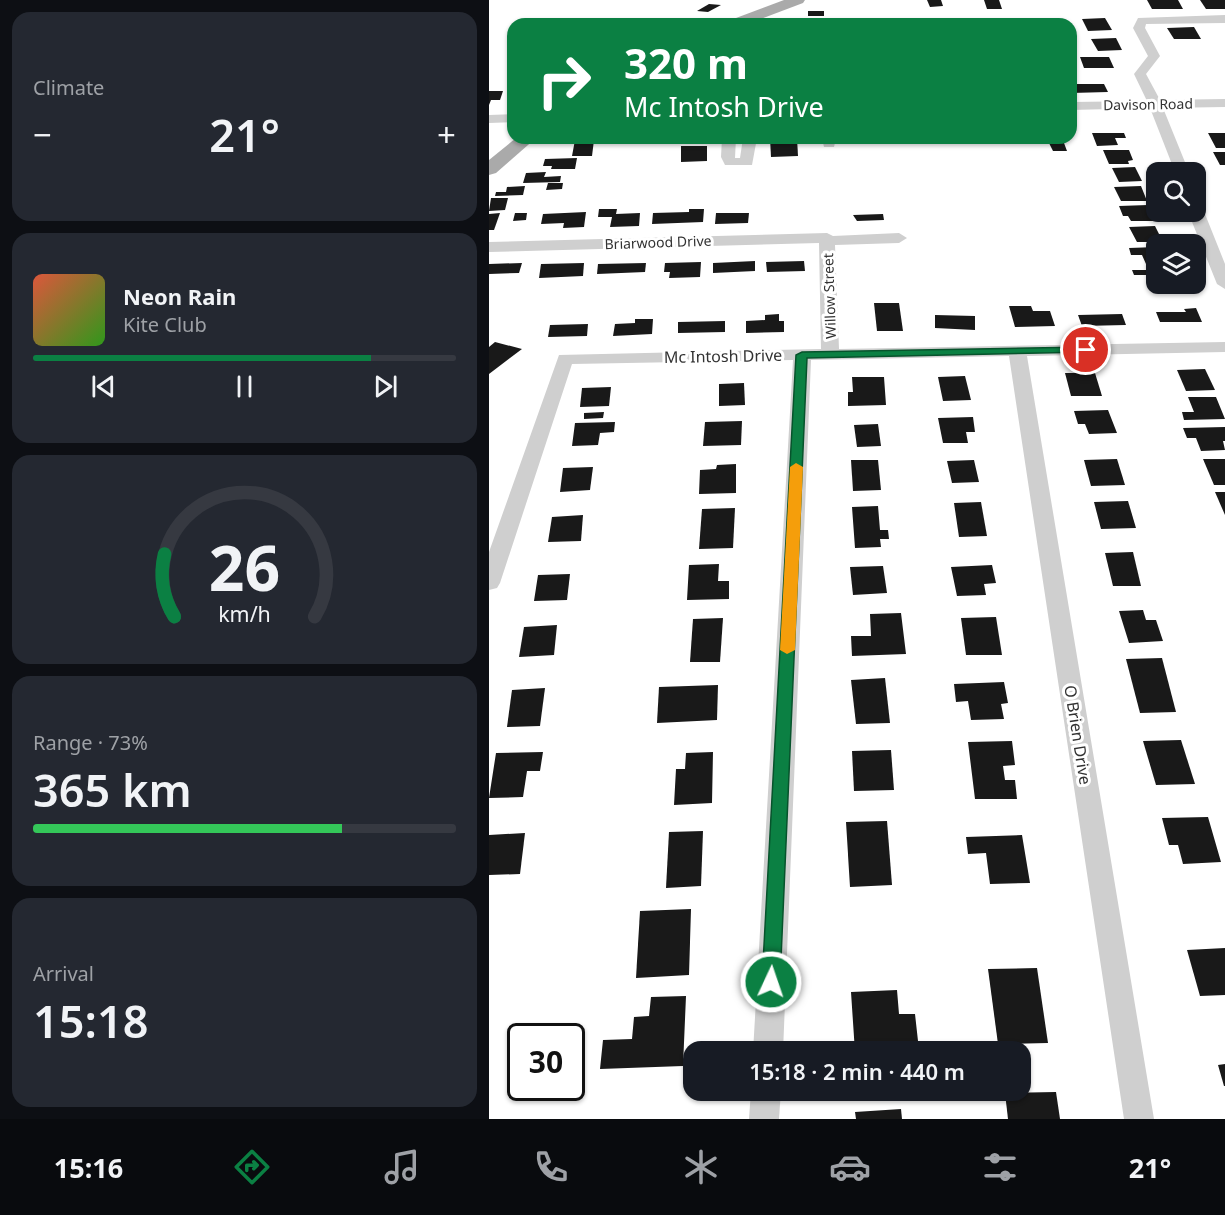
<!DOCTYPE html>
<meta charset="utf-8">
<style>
:root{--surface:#171b24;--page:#242831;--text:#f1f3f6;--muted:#9ea1a6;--line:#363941;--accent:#0b8043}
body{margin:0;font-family:"Noto Sans",sans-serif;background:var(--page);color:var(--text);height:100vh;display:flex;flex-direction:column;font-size:22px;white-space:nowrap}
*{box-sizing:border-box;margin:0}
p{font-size:20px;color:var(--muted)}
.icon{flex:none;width:33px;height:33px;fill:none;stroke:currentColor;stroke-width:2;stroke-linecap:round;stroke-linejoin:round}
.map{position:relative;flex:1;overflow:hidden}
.details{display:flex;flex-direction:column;gap:12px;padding:12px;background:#0d0f14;width:489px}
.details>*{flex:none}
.hud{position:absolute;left:18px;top:18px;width:570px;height:126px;border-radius:18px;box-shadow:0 2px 4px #0004;background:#0b8043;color:#fff;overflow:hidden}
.controls{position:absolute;left:657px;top:162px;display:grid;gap:12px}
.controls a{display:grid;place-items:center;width:60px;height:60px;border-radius:12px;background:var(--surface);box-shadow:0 2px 4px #0004;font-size:30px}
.speed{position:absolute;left:18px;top:1023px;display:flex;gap:12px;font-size:30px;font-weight:700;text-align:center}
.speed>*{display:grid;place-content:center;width:78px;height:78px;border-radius:50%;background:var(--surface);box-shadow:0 2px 4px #0004;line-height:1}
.speed .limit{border:3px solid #111;border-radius:9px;background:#fff;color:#111}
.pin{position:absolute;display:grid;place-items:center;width:51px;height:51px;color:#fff;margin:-26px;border:3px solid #fff;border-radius:50%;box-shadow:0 2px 6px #0007}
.me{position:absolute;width:66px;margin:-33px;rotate:3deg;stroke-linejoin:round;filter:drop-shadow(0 0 4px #0008)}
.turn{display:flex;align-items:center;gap:21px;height:126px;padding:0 18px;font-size:27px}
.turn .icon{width:78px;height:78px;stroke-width:2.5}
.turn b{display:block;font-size:42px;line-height:51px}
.big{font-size:45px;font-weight:600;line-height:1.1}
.details .tile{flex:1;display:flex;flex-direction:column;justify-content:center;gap:9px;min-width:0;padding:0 21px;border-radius:18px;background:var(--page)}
.details .dial{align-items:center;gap:0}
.dial svg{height:156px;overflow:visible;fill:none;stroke:var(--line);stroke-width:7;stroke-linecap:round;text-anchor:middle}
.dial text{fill:var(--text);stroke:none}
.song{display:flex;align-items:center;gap:18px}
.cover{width:72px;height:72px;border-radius:9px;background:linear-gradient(135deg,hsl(10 70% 55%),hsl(110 70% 35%))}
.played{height:6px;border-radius:3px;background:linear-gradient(90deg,var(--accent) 80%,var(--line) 80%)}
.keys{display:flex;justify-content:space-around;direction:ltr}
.heat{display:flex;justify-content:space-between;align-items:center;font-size:33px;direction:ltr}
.charge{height:9px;border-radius:4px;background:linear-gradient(90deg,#34c759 73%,var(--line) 0)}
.trip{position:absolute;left:194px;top:1041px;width:348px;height:60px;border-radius:18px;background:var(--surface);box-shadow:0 2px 4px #0004;font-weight:600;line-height:60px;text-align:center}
.menu{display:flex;height:96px;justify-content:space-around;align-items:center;background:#090b0e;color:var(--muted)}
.menu .icon{width:42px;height:42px}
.menu .selected{color:var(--accent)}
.menu b{font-size:27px;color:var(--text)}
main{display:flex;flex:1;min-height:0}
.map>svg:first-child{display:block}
.building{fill:#191919}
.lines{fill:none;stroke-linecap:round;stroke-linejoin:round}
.minor{fill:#cfcfcf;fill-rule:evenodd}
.major{fill:#aaa;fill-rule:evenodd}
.route{fill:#0b8043;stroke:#07532c;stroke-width:1.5}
.slow{fill:#f59e0b}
.labels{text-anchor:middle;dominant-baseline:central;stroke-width:6;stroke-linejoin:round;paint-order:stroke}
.far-street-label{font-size:14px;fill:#323232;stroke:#fff}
.street-label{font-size:16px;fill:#323232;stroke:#fff}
</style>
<main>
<section class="details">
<div class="tile"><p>Climate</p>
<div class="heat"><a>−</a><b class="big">21°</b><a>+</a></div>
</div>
<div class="tile">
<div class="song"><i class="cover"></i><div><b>Neon Rain</b><p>Kite Club</p></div></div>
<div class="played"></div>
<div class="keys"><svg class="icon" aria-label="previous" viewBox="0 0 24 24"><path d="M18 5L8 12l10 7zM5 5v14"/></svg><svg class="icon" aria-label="pause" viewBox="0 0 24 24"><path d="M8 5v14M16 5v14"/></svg><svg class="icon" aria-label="next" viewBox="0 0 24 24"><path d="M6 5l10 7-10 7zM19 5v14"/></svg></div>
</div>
<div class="tile dial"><svg viewBox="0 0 100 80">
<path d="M14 69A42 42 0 1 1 86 69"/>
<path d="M14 69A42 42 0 0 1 9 37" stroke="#0b8043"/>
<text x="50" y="56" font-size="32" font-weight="700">26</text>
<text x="50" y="72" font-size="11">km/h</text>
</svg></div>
<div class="tile"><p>Range · 73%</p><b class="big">365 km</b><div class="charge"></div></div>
<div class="tile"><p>Arrival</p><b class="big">15:18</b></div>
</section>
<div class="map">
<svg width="736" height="1119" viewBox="0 0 736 1119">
<rect width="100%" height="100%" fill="#fff"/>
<!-- building -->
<g class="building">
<path d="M438,0H452L454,6L441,7Z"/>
<path d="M495,0H510L513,9H498Z"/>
<path d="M658,0H689L694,9H663Z"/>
<path d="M711,0H736V9H717Z"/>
<path d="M220,4L232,5L219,12L208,11Z"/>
<rect x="319" y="11" width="16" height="5"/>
<path d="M310,18H328L329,24H310Z"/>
<path d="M616,18L623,30L599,31L593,19Z"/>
<path d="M705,27L712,39H685L678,28Z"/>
<path d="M627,38L633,50L609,51L602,39Z"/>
<path d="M591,57H620L625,68H595Z"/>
<path d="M582,84H615L619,92L582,93Z"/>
<path d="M0,91H14L11,100H2L0,105Z"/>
<path d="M603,133H635L637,138H626L629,145L608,146Z"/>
<path d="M719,133H736V148H727Z"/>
<path d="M281,138H308L309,156L282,157Z"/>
<path d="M86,140H105L103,156H83Z"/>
<path d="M560,143H575L578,151H564Z"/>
<path d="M192,146H218V161L192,162Z"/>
<path d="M614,150H640L644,160L639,161L640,164H620Z"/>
<path d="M724,152H736V165H731Z"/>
<path d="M88,158L86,169H62L63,166H54L56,159Z"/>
<path d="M646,167L653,181L630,182L623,168Z"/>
<path d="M57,172L55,177L72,176L71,182L34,183L37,173Z"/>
<path d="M59,183H74L73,189L57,190Z"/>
<path d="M36,186L34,195L6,196L7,192H17L18,187Z"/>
<path d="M652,186L658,201H632L625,187Z"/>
<path d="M2,198H19L16,210L0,211Z"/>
<path d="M659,205L666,221H642L639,216H634L630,206Z"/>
<path d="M110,209H128L127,214L151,213L150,226L121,227L123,217H109Z"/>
<path d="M200,209H215L214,222L163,224L164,213L200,212Z"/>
<path d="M97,212L95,227L74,228L75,223L52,224L54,214Z"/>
<path d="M11,213L5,230H0V214Z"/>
<path d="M26,213H38L37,220L24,221Z"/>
<path d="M227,213H260L259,223L226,224Z"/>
<path d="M394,214L395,220L368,221L364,215Z"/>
<path d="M666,226L674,242H648L640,227Z"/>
<path d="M668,247V264H657L653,255H642L640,248Z"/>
<path d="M266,261V271L224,273V263Z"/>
<path d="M315,261L316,271L278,272L277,262Z"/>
<path d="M212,262L211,277L180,278L181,272H175L176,263Z"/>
<path d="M33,263L30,273L0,274V264Z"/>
<path d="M95,263L94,276L50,278L52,264Z"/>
<path d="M157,263L156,272L108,274L109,264Z"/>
<path d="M643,270H668V284H688L689,287L662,288L657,275H645Z"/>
<path d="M385,303H410L414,331H388Z"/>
<path d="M520,306H542L544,311H561L566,326L526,327Z"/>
<path d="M707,308L713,322H671L667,312H697L695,309Z"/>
<path d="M290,314V321H295V332L257,333V321L276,320V315Z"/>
<path d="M633,314L637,325L593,326L589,315Z"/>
<path d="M446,315L486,316V330L446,328Z"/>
<path d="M146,319H164L163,334L124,336L126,324L146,323Z"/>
<path d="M236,321V332L189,333V322Z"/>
<path d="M99,324L98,336L59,337L61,325Z"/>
<path d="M6,342L33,349L0,374V347Z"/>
<path d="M716,369L726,390L697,391L688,370Z"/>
<path d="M576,373H606L613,396H582Z"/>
<path d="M476,376L482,400L454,401L449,377Z"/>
<path d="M363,377H395L397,405L359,406V392H364Z"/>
<path d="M255,383L256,405L230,406V384Z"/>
<path d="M122,387L120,406L91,407L93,388Z"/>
<path d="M699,397H727L736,419L695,420L693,412H705Z"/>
<path d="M619,410L628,433L600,434L596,424H589L585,411Z"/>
<path d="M115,412L114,418L95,419V413Z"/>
<path d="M484,417L486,432H477L479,443H454L449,418Z"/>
<path d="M253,421L252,445L214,446L216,422Z"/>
<path d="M126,422L125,432L111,433L109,445L83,446L86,423Z"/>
<path d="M389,424L392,446L368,447L365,425Z"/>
<path d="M736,427V441H734L736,450L712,451L707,438H698L694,428Z"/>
<path d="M628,459L636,485L602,486L595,460Z"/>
<path d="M714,459H736V485H725Z"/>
<path d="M362,460H389L392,490L364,491Z"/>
<path d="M485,460L490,482L463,483L458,461Z"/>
<path d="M247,464V493L210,494L211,470L227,469L228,465Z"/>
<path d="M104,467L101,490L71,492L74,468Z"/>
<path d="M726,492H736V515Z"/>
<path d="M639,501L647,528L612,529L605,502Z"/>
<path d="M492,502L498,536L470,537L465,503Z"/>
<path d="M389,506L391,530H399L400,539H391L392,547L366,548L363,507Z"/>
<path d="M246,508L244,548L210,549L213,509Z"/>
<path d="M94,515L92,541L59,542L63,517Z"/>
<path d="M644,552L652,586H624L616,553Z"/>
<path d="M230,564L229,581H240V599L198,600L200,565Z"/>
<path d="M503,565L507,583L495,584L497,595L468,596L462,567Z"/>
<path d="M394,566L398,593L364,595L361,567Z"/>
<path d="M81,574L78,600L45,601L49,575Z"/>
<path d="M654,610L657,620H667L674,641L640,643L630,611Z"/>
<path d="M412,613L417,654L363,656L362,636H382L381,614Z"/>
<path d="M507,617L513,655H477L472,618Z"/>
<path d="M234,618L231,662H201L204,619Z"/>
<path d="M68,625L65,655L30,657L35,627Z"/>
<path d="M673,658L687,712L651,713L637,659Z"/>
<path d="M396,678L401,723L367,724L362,680Z"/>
<path d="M515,682L519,703L512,704L515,719L482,720L479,701L467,702L465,684Z"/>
<path d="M229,685L228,720L168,723L170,687Z"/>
<path d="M56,688L51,726L18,727L23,690Z"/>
<path d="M692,740L706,784L667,785L654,741Z"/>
<path d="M523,741L526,765L514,766L516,780H526L528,799H486L479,742Z"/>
<path d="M402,750L405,790L365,791L363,751Z"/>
<path d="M54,752L51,771H38L34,797L0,798L7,753Z"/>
<path d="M224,752L223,803L185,805L187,769H196L197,753Z"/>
<path d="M719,817L732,862L694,864L689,845H680L673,818Z"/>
<path d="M398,821L403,885L361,887L357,822Z"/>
<path d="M214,831L212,886L177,888L180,832Z"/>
<path d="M36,833L31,874L0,875V835Z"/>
<path d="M533,835L541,883L501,884L497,853L479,854L477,837Z"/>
<path d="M202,909L200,975L147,978L151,911Z"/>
<path d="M736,948V995L711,996L698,950Z"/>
<path d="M548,968L559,1043L509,1044L499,969Z"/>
<path d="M408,990L410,1014H426L430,1050L366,1052L362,992Z"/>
<path d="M197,996L194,1066L111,1069L114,1040L143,1039L145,1017L160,1016L162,997Z"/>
<path d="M736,1064V1086H735L729,1065Z"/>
<path d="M567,1092L571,1119H519L516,1093Z"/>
<path d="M412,1109L413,1119H367L366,1112Z"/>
</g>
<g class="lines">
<!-- minor -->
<g class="minor">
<path d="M736,15V23L657,24L656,28L671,56L657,74L671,100L736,99V107L674,108L700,172H686L661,108L582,110V102L658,101L645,74L659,56L644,28L649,18Z"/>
<path d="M24,114V122L0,123V115Z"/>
<path d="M233,138H247L246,158H251L254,138H268L263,165H236L232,157Z"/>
<path d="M333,138H347L345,147H335Z"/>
<path d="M423,138H437L438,140L431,144L426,143Z"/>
<path d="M706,205L714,209L736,264V289L728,284L699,212H706Z"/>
<path d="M338,233L344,236L410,233L418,238L410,243L346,245L350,349L736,342V352L538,356L665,1119H635L520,356L322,360L294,1052H264L304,360L83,364L11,583L8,588L0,590V552L70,355L332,349L330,243L0,252V242Z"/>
<path d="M262,1090H292L290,1119H260Z"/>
</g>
<!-- major -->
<g class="major">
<path d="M295,0H316L314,3L258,24H236L239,21Z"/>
<path d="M27,138H47L7,173L0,175V160Z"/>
</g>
</g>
<!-- route -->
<path class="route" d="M597,347L601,348V352L318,358L291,982L289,987L282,989L276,987L273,982L307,355L313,352Z"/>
<!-- slow -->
<path class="slow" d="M307,463L314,467L306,650L298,654L291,650L301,467Z"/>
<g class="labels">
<!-- far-street labels -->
<g class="far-street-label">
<text transform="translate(659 104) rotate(-1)">Davison Road</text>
<text transform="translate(169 242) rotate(-2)">Briarwood Drive</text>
<text transform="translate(340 296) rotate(-92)">Willow Street</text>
</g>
<!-- street labels -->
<g class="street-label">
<text transform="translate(234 356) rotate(-1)">Mc Intosh Drive</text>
<text transform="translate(589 735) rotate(81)">O Brien Drive</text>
</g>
</g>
</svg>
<div class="controls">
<a><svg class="icon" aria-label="search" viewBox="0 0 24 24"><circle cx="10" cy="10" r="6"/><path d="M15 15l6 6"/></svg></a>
<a><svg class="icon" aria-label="layers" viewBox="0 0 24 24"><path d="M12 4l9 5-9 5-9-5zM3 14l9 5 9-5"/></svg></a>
</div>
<div class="speed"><div class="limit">30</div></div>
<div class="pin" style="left:597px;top:350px;background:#d93025"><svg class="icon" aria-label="arrive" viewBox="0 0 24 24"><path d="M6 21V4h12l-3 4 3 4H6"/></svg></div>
<svg class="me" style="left:282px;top:982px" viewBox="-20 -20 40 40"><circle r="17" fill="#0b8043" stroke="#fff" stroke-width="3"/><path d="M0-11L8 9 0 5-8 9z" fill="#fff"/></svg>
<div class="trip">15:18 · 2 min · 440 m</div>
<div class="hud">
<div class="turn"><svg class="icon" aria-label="right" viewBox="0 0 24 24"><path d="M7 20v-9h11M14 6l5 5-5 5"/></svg><div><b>320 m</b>Mc Intosh Drive</div></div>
</div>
</div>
</main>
<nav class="menu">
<b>15:16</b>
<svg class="icon selected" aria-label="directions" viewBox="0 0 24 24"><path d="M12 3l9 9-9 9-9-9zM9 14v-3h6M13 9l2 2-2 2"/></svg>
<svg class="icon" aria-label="music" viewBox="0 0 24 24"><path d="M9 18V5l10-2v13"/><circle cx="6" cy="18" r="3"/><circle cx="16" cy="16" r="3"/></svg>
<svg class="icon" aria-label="phone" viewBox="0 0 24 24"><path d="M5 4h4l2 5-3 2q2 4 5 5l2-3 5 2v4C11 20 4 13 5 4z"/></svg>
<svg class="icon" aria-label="climate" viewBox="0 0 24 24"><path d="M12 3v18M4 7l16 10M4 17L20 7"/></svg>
<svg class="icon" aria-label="car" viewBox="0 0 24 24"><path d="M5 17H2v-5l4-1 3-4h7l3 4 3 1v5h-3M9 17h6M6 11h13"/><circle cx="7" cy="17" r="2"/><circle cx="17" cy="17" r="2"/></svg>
<svg class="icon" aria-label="filters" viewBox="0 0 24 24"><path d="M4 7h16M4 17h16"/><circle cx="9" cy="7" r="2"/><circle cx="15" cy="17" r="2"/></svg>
<b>21°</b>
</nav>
